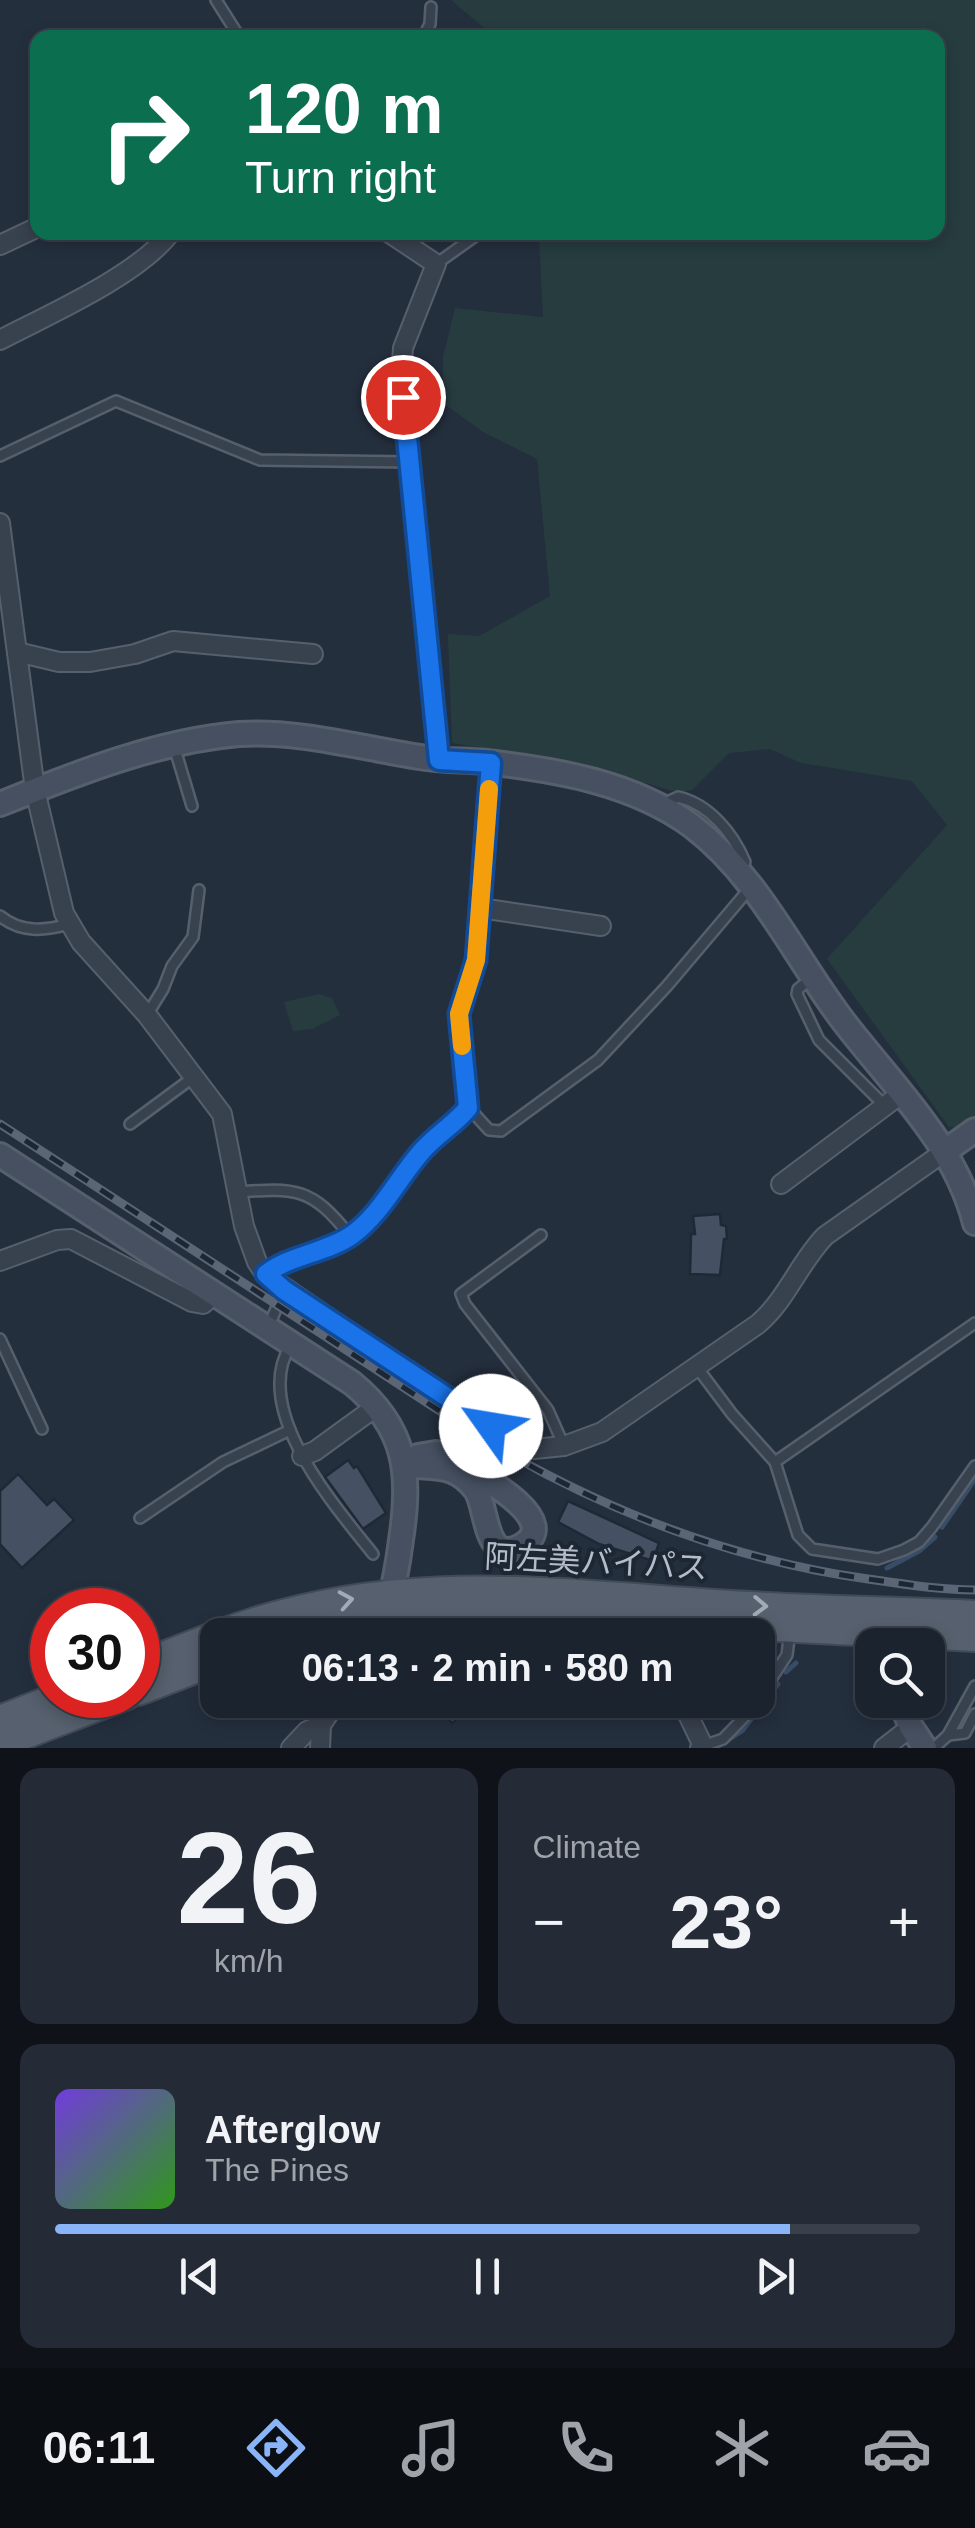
<!DOCTYPE html>
<meta charset="utf-8">
<style>
:root{--surface:#1b232e;--page:#242b36;--text:#f1f3f6;--muted:#a0a4aa;--line:#39404a;--accent:#8ab4f8}
body{margin:0;font-family:Arial,"Noto Sans JP",sans-serif;background:var(--page);color:var(--text);height:100vh;display:flex;flex-direction:column;font-size:38px;white-space:nowrap}
*{box-sizing:border-box;margin:0}
p{font-size:32px;color:var(--muted)}
.icon{flex:none;width:55px;height:55px;fill:none;stroke:currentColor;stroke-width:2;stroke-linecap:round;stroke-linejoin:round}
.map{position:relative;height:1748px;overflow:hidden}
.side{display:flex;flex-direction:column;gap:20px;padding:20px;background:#0f1319;flex:1}
.side>*{flex:none}
.hud{position:absolute;left:30px;top:30px;width:915px;height:210px;border-radius:20px;box-shadow:0 5px 15px #0003,0 0 0 2px var(--line);background:#0b6e4f;color:#fff;overflow:hidden}
.controls{position:absolute;left:855px;top:1628px;display:grid;gap:20px}
.controls a{display:grid;place-items:center;width:90px;height:90px;border-radius:20px;background:var(--surface);box-shadow:0 5px 15px #0003,0 0 0 2px var(--line);font-size:50px}
.speed{position:absolute;left:30px;top:1588px;display:flex;gap:20px;font-size:50px;font-weight:700;text-align:center}
.speed>*{display:grid;place-content:center;width:130px;height:130px;border-radius:50%;background:var(--surface);box-shadow:0 5px 15px #0003,0 0 0 2px var(--line);line-height:1}
.speed .limit{border:15px solid #d22;background:#fff;color:#111}
.pin{position:absolute;display:grid;place-items:center;width:85px;height:85px;color:#fff;margin:-42px;border:5px solid #fff;border-radius:50%;box-shadow:0 2px 10px #0007}
.me{position:absolute;width:110px;margin:-55px;rotate:302deg;stroke-linejoin:round;filter:drop-shadow(0 0 8px #0008)}
.turn{display:flex;align-items:center;gap:35px;height:210px;padding:0 50px;font-size:45px}
.turn .icon{width:130px;height:130px;stroke-width:2.5}
.turn b{display:block;font-size:70px;line-height:85px}
.big{font-size:75px;font-weight:600;line-height:1.1}
.side .tile{flex:1;display:flex;flex-direction:column;justify-content:center;gap:15px;min-width:0;padding:0 35px;border-radius:20px;background:var(--page)}
.side .dial{align-items:center;gap:0}
.dial b{font-size:130px;line-height:1}
.song{display:flex;align-items:center;gap:30px}
.cover{width:120px;height:120px;border-radius:15px;background:linear-gradient(135deg,hsl(260 70% 55%),hsl(110 70% 35%))}
.played{height:10px;border-radius:5px;background:linear-gradient(90deg,var(--accent) 85%,var(--line) 85%)}
.keys{display:flex;justify-content:space-around;direction:ltr}
.heat{display:flex;justify-content:space-between;align-items:center;font-size:55px;direction:ltr}
.side .tiles{flex:1;display:grid;gap:20px;grid-template-columns:1fr 1fr}
.tile:last-child{grid-column:span 2}
.trip{position:absolute;left:200px;top:1618px;width:575px;height:100px;border-radius:20px;background:var(--surface);box-shadow:0 5px 15px #0003,0 0 0 2px var(--line);font-weight:600;line-height:100px;text-align:center}
.menu{display:flex;height:160px;justify-content:space-around;align-items:center;background:#0b0e12;color:var(--muted)}
.menu .icon{width:70px;height:70px}
.menu .current{color:var(--accent)}
.menu b{font-size:45px;color:var(--text)}
.map>svg:first-child{display:block}
.green{fill:#263c3f}
.lines{fill:none;stroke-linecap:round;stroke-linejoin:round}
.stream{stroke:#394c67;stroke-width:5}
.building{fill:#455162;stroke:#1f2835;stroke-width:2.5}
.lane-casing{stroke:#565f6c;stroke-width:14}
.street-casing{stroke:#565f6c;stroke-width:22}
.secondary-casing{stroke:#565f6c;stroke-width:28}
.primary-casing{stroke:#414a57;stroke-width:32}
.lane{stroke:#38414e;stroke-width:9}
.street{stroke:#38414e;stroke-width:18}
.secondary{stroke:#465061;stroke-width:22}
.primary{stroke:#56606e;stroke-width:28}
.rail-casing{stroke:#5a6575;stroke-width:9}
.rail{stroke:#1d2633;stroke-width:5;stroke-dasharray:15;stroke-linecap:butt}
.oneway{stroke:#a1aab7}
.route-casing{stroke:#114b97;stroke-width:25}
.route{stroke:#1a73e8;stroke-width:18}
.slow{stroke:#f59e0b;stroke-width:18}
.labels{text-anchor:middle;dominant-baseline:central;stroke-width:8;stroke-linejoin:round;paint-order:stroke}
.street-label{font-size:32px;fill:#b4bcc9;stroke:#1d2633}
</style>
<div class="map">
<svg width="975" height="1748" viewBox="0 0 975 1748">
<rect width="100%" height="100%" fill="#242f3e"/>
<!-- green -->
<g class="green">
<path d="M451,0H975V1117L960,1127H949L827,959L947,825L912,781L801,763L770,749L729,753L692,790L676,792L581,764L452,743L448,634L479,636L550,596L537,459L483,432L443,403V357L455,308L543,317L539,238L553,233L938,232V38L495,37Z"/>
<path d="M319,994L332,998L340,1015L312,1029L293,1031L284,1002Z"/>
</g>
<g class="lines">
<!-- stream -->
<g class="stream">
<path d="M942,1527L975,1479"/>
<path d="M887,1568L919,1551L935,1537"/>
<path d="M786,1672L796,1663"/>
<path d="M715,1748L742,1731L778,1684"/>
</g>
</g>
<!-- building -->
<g class="building">
<path d="M720,1214L721,1225L726,1226L727,1239H724L720,1275L690,1274L691,1234H695L693,1216Z"/>
<path d="M348,1460L354,1468L357,1466L386,1513L363,1529L325,1477Z"/>
<path d="M18,1474L47,1505L54,1499L74,1520L22,1568L0,1544V1491Z"/>
<path d="M568,1501L659,1543L655,1555L652,1554L650,1560L599,1544L558,1522Z"/>
<path d="M434,1700H464L471,1709L452,1723Z"/>
</g>
<g class="lines">
<!-- lane casing -->
<g class="lane-casing">
<g id="lane">
<path d="M216,0L240,38"/>
<path d="M423,38L430,24L431,7"/>
<path d="M436,264L481,232"/>
<path d="M0,456L116,401L260,460L409,462"/>
<path d="M174,746L192,806"/>
<path d="M663,804L678,797C709,804 733,833 745,862L742,867"/>
<path d="M0,916C21,933 44,931 69,924"/>
<path d="M812,978L798,989L797,994L819,1040L885,1106"/>
<path d="M147,1015L163,989L172,966L193,937L199,890"/>
<path d="M469,1108L489,1130L501,1131L598,1060L667,986L750,888"/>
<path d="M130,1124L195,1076"/>
<path d="M236,1192C295,1188 311,1186 350,1236"/>
<path d="M541,1235L461,1294L465,1304L548,1410L564,1446"/>
<path d="M268,1328L284,1290"/>
<path d="M0,1339L42,1429"/>
<path d="M290,1346C251,1411 335,1506 373,1554"/>
<path d="M696,1366L732,1414L775,1462L798,1535L812,1549L878,1559L904,1550L919,1542L932,1527L975,1466"/>
<path d="M775,1462L975,1323"/>
<path d="M140,1518L223,1462L290,1430"/>
<path d="M948,1735L965,1733L975,1714"/>
<path d="M703,1746L723,1739L750,1711L787,1655L790,1630"/>
<path d="M934,1748L948,1735L975,1686"/>
</g>
</g>
<!-- street casing -->
<g class="street-casing">
<g id="street">
<path d="M388,232L436,264L403,348L401,375L439,760"/>
<path d="M0,245L38,227"/>
<path d="M0,340C48,315 139,275 171,232"/>
<path d="M0,523L35,790L64,913L81,942L147,1015L222,1114L244,1226L257,1262L265,1274L432,1389L520,1445L534,1449L564,1446L602,1432L758,1324C787,1299 799,1263 825,1236L944,1152"/>
<path d="M17,652L59,662H90L135,654L173,641L313,654"/>
<path d="M480,908L601,926"/>
<path d="M781,1184L901,1094"/>
<path d="M0,1261L57,1240L71,1239L192,1302L203,1304L214,1294"/>
<path d="M266,1275C290,1255 326,1253 352,1235C382,1213 398,1178 422,1151C436,1135 455,1124 469,1108L459,1014L476,960L491,763"/>
<path d="M302,1456L315,1451L377,1406"/>
<path d="M681,1700L703,1746L700,1748"/>
<path d="M291,1748L307,1731L321,1725"/>
<path d="M320,1748L321,1725L338,1700"/>
<path d="M884,1748L911,1727"/>
</g>
</g>
<!-- secondary casing -->
<g class="secondary-casing">
<g id="secondary">
<path d="M0,804C75,774 157,741 239,734C301,730 364,749 426,758C445,761 466,760 486,762C557,770 634,783 692,826C760,878 794,957 844,1022C893,1086 955,1144 975,1223"/>
<path d="M944,1152L975,1130"/>
<path d="M0,1155L352,1383C407,1428 411,1474 401,1540C398,1564 394,1587 387,1610"/>
<path d="M436,1453L445,1455C464,1467 570,1519 521,1546C483,1566 488,1505 475,1489C454,1462 433,1469 405,1465L418,1456Z"/>
<path d="M900,1700L911,1727L925,1748"/>
</g>
</g>
<!-- primary casing -->
<g class="primary-casing">
<g id="primary">
<path d="M218,1635C386,1570 542,1592 716,1604C802,1610 889,1611 975,1615"/>
<path d="M295,1635L385,1616L483,1612L975,1637"/>
<path d="M138,1666L218,1635"/>
<path d="M138,1691L218,1660"/>
<path d="M0,1720L63,1695"/>
<path d="M0,1744L127,1695"/>
</g>
</g>
<!-- lane -->
<use href="#lane" class="lane"/>
<!-- street -->
<use href="#street" class="street"/>
<!-- secondary -->
<use href="#secondary" class="secondary"/>
<!-- primary -->
<use href="#primary" class="primary"/>
<!-- rail casing -->
<g class="rail-casing">
<path id="rail" d="M0,1124L475,1434C598,1509 726,1559 868,1579C905,1584 938,1590 975,1590"/>
</g>
<!-- rail -->
<use href="#rail" class="rail"/>
</g>
<!-- one-way arrows -->
<defs><path id="oneway-chevron" d="M-2-3.5L2.5 0L-2 3.5" fill="none" stroke-width="1.6" stroke-linecap="round" stroke-linejoin="round" transform="scale(2.5)"/></defs>
<g class="oneway">
<use href="#oneway-chevron" transform="translate(346 1600) rotate(-10)"/>
<use href="#oneway-chevron" transform="translate(760 1606) rotate(2)"/>
</g>
<g class="lines">
<!-- route casing -->
<g class="route-casing">
<path id="route" d="M403,397L439,760L491,763L476,960L459,1014L468,1108C455,1124 436,1135 422,1151C398,1178 382,1213 352,1235C326,1253 290,1255 266,1274L284,1290L491,1426"/>
</g>
<!-- route -->
<use href="#route" class="route"/>
<!-- slow -->
<path class="slow" d="M462,1046L459,1014L476,960L489,789"/>
</g>
<g class="labels">
<!-- street labels -->
<g class="street-label">
<text transform="translate(596 1562) rotate(3)">阿左美バイパス</text>
</g>
</g>
</svg>
<div class="controls">
<a><svg class="icon" aria-label="search" viewBox="0 0 24 24"><circle cx="10" cy="10" r="6"/><path d="M15 15l6 6"/></svg></a>
</div>
<div class="speed"><div class="limit">30</div></div>
<div class="pin" style="left:403px;top:397px;background:#d93025"><svg class="icon" aria-label="arrive" viewBox="0 0 24 24"><path d="M6 21V4h12l-3 4 3 4H6"/></svg></div>
<svg class="me" style="left:491px;top:1426px" viewBox="-20 -20 40 40"><circle r="19" fill="#fff"/><path d="M0-13L10 11 0 6-10 11z" fill="#1a73e8"/></svg>
<div class="trip">06:13 · 2 min · 580 m</div>
<div class="hud">
<div class="turn"><svg class="icon" aria-label="right" viewBox="0 0 24 24"><path d="M7 20v-9h11M14 6l5 5-5 5"/></svg><div><b>120 m</b>Turn right</div></div>
</div>
</div>
<section class="side">
<div class="tiles">
<div class="tile dial"><b>26</b><p>km/h</p></div>
<div class="tile"><p>Climate</p>
<div class="heat"><a>−</a><b class="big">23°</b><a>+</a></div>
</div>
<div class="tile">
<div class="song"><i class="cover"></i><div><b>Afterglow</b><p>The Pines</p></div></div>
<div class="played"></div>
<div class="keys"><svg class="icon" aria-label="previous" viewBox="0 0 24 24"><path d="M18 5L8 12l10 7zM5 5v14"/></svg><svg class="icon" aria-label="pause" viewBox="0 0 24 24"><path d="M8 5v14M16 5v14"/></svg><svg class="icon" aria-label="next" viewBox="0 0 24 24"><path d="M6 5l10 7-10 7zM19 5v14"/></svg></div>
</div>
</div>
</section>
<nav class="menu">
<b>06:11</b>
<svg class="icon current" aria-label="directions" viewBox="0 0 24 24"><path d="M12 3l9 9-9 9-9-9zM9 14v-3h6M13 9l2 2-2 2"/></svg>
<svg class="icon" aria-label="music" viewBox="0 0 24 24"><path d="M9 18V5l10-2v13"/><circle cx="6" cy="18" r="3"/><circle cx="16" cy="16" r="3"/></svg>
<svg class="icon" aria-label="phone" viewBox="0 0 24 24"><path d="M5 4h4l2 5-3 2q2 4 5 5l2-3 5 2v4C11 20 4 13 5 4z"/></svg>
<svg class="icon" aria-label="climate" viewBox="0 0 24 24"><path d="M12 3v18M4 7l16 10M4 17L20 7"/></svg>
<svg class="icon" aria-label="car" viewBox="0 0 24 24"><path d="M5 17H2v-5l4-1 3-4h7l3 4 3 1v5h-3M9 17h6M6 11h13"/><circle cx="7" cy="17" r="2"/><circle cx="17" cy="17" r="2"/></svg>
</nav>
